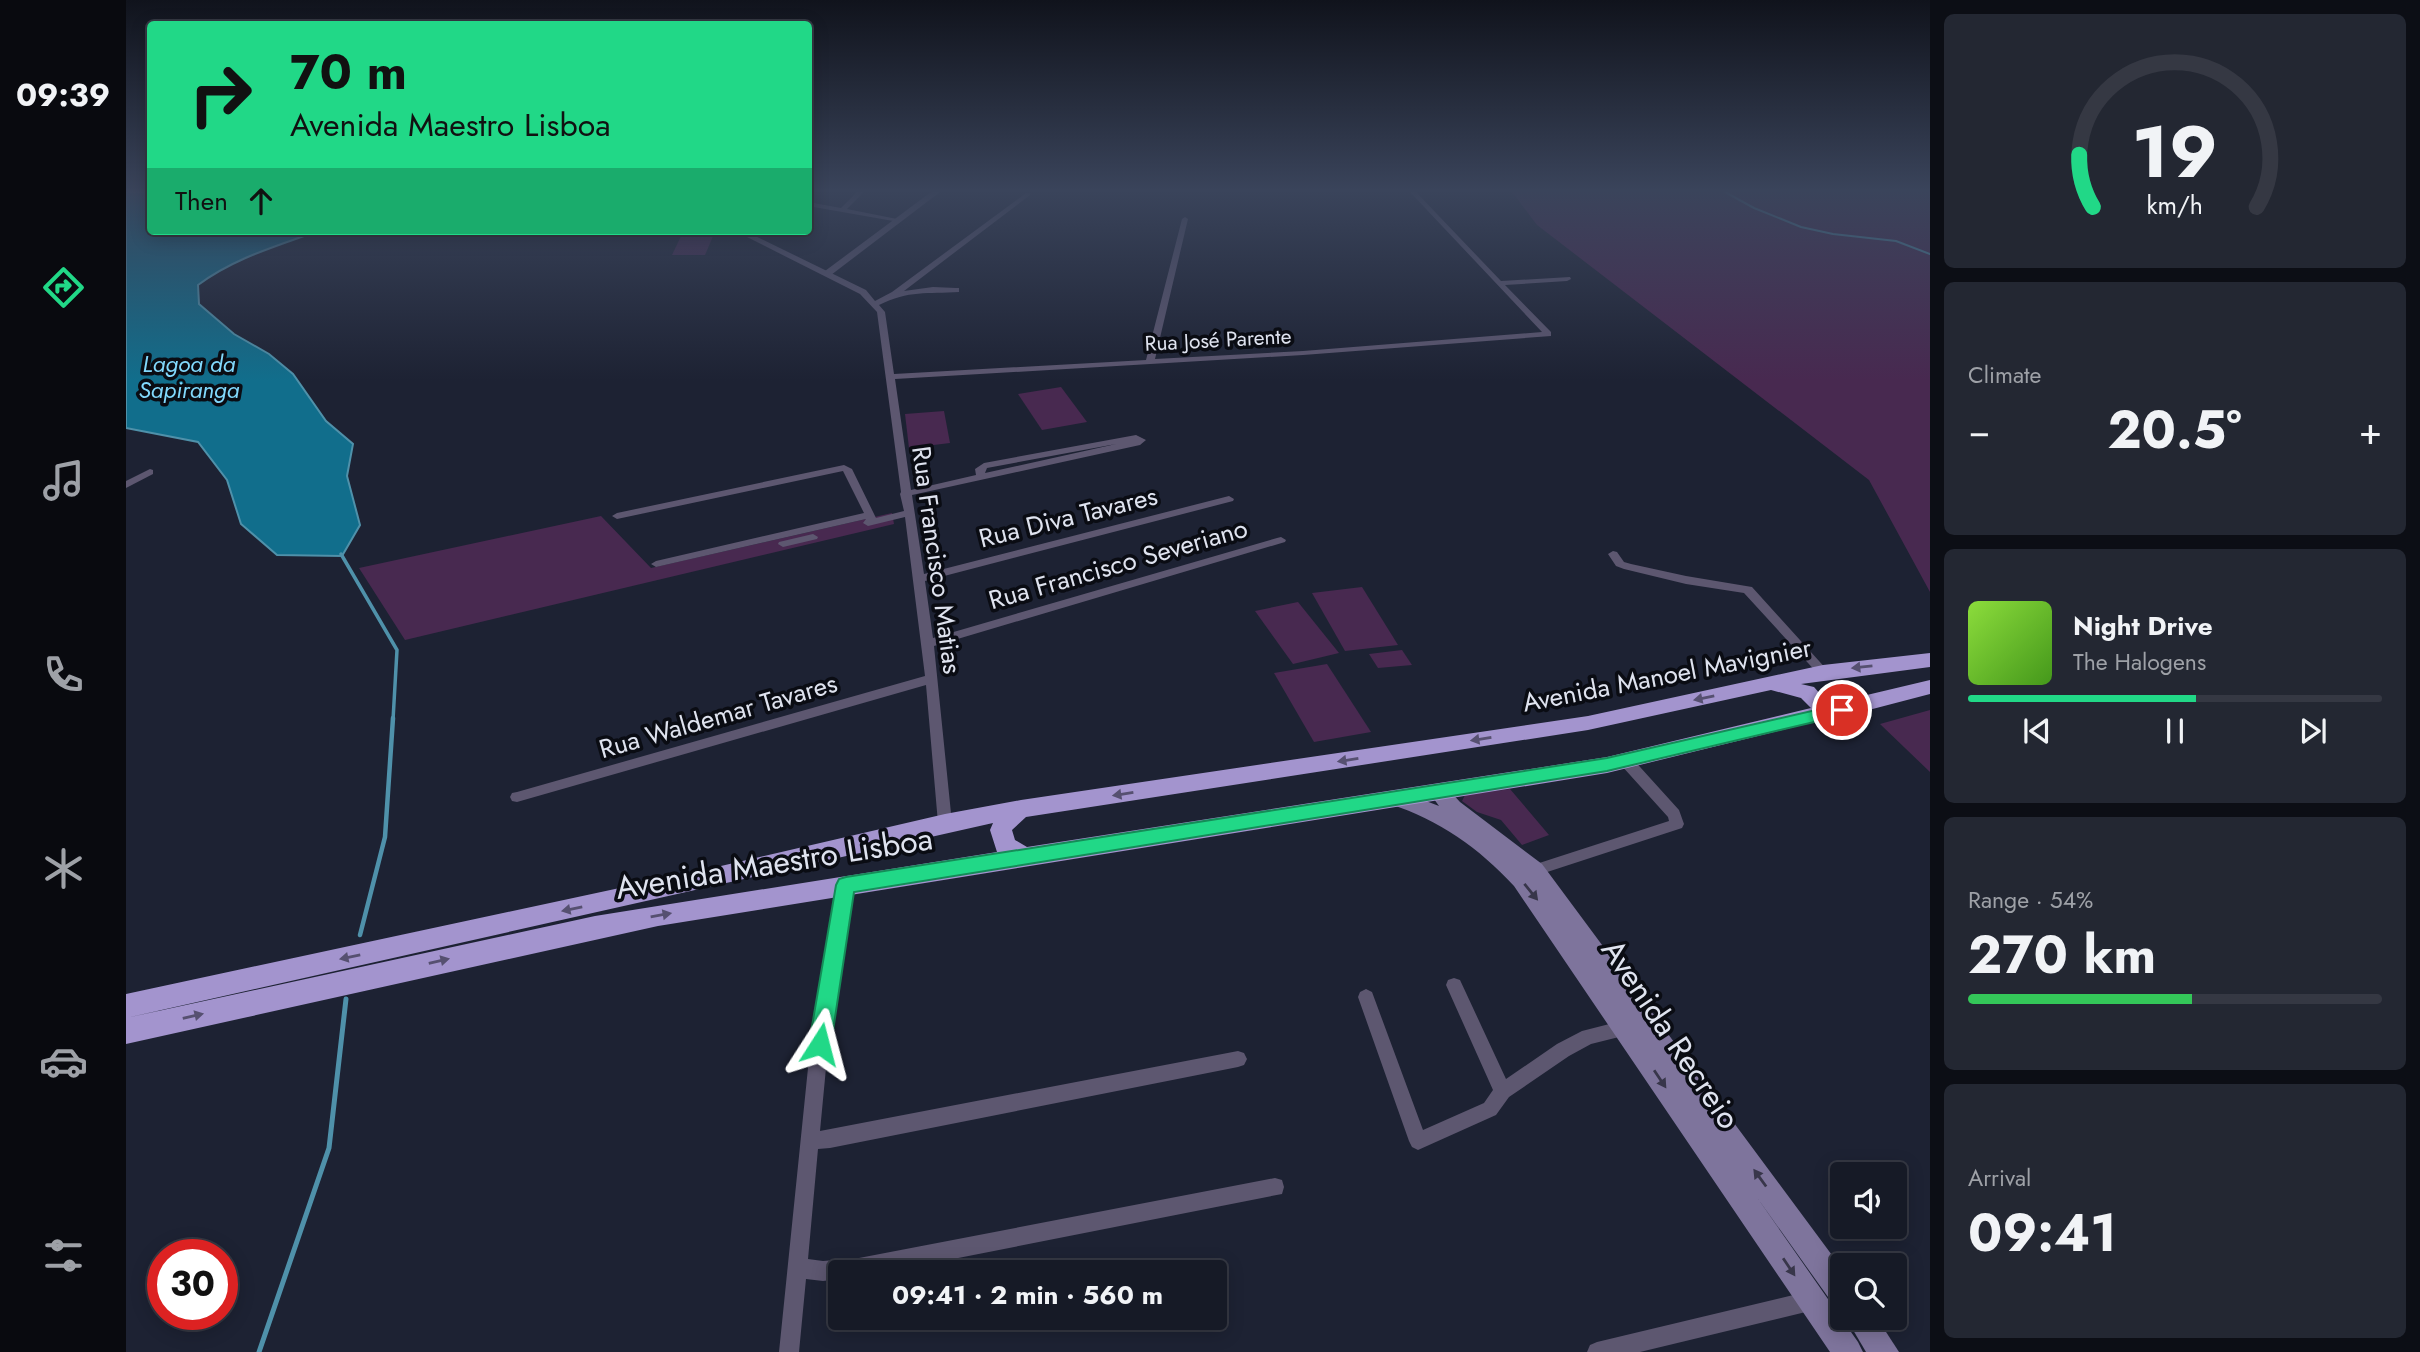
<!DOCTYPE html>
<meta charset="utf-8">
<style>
:root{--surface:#161a26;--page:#232732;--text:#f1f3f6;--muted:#9ea1a7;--line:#353843;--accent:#21d887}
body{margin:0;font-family:Jost,sans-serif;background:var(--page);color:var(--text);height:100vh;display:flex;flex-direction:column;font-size:26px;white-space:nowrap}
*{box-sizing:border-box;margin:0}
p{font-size:23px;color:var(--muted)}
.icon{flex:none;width:38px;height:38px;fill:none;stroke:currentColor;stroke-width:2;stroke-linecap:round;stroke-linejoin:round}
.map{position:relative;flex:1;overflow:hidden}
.panel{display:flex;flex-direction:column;gap:14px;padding:14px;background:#0c0e15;width:490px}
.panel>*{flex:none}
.hud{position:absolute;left:21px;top:21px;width:665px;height:214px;border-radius:7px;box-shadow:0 4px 18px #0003,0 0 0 2px var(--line);background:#21d887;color:#111;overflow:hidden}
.tools{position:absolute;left:1704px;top:1162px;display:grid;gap:14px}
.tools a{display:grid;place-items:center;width:77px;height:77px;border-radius:7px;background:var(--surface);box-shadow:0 4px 18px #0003,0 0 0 2px var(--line);font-size:35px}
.speed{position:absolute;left:21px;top:1239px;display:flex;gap:14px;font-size:35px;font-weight:700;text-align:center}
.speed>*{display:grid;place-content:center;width:91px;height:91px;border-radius:50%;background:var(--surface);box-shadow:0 4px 18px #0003,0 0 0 2px var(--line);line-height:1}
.speed .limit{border:10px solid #d22;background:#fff;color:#111}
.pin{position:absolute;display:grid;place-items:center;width:60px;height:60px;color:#fff;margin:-30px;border:4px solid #fff;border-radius:50%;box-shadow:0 2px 7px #0007}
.me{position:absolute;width:77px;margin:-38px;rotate:9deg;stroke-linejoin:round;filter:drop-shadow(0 0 5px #0008)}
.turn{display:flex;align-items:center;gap:24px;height:147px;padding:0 28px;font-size:32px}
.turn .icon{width:91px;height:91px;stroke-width:2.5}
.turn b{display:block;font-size:49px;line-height:60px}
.then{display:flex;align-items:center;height:66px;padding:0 28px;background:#0003;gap:14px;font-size:26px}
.big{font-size:52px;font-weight:700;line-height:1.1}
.panel .widget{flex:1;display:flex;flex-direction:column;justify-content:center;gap:10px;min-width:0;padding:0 24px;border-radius:10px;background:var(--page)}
.panel .dial{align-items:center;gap:0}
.dial svg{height:182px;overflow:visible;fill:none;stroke:var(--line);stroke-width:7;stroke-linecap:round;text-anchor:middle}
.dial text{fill:var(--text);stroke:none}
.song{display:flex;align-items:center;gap:21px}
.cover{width:84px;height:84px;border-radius:10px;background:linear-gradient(135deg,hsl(90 70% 55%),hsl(100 70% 35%))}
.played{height:7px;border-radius:4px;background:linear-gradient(90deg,var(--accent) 55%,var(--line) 55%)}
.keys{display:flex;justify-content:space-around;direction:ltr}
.heat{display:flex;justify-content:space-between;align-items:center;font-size:38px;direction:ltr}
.charge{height:10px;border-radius:5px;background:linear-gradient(90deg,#34c759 54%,var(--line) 0)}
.trip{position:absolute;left:702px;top:1260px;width:399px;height:70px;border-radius:7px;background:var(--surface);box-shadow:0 4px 18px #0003,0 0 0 2px var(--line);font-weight:700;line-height:70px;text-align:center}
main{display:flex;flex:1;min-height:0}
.dock{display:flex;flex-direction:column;width:126px;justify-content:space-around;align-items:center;background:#090a0f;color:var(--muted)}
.dock .icon{width:49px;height:49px}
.dock .current{color:var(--accent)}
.dock b{font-size:32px;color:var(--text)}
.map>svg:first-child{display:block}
.green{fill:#482950}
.water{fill:#116e8c;stroke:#4f91aa;stroke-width:2}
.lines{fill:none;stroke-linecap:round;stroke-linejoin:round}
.stream-far3{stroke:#4f91aa;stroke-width:2}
.stream-far2{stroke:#4f91aa;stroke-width:3.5}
.stream-far1{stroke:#4f91aa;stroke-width:4.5}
.stream{stroke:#4f91aa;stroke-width:5}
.minor{fill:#5d5770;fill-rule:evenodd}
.tertiary{fill:#5d5770;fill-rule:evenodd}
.secondary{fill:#7e749c;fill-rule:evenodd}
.trunk{fill:#a394ce;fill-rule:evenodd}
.oneway{fill:#565070}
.oneway2{fill:#38364a}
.route{fill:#21d887;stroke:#158c58;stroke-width:2}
.labels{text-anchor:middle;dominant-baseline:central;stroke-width:7;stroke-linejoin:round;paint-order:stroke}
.far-street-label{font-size:21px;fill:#dfe3ef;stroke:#0a0c13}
.far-water-label{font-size:23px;font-style:italic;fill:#82d9fd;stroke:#0a0c13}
.street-label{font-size:26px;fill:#dfe3ef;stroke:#0a0c13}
.near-street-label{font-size:32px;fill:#dfe3ef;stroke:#0a0c13}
</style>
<main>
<nav class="dock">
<b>09:39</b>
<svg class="icon current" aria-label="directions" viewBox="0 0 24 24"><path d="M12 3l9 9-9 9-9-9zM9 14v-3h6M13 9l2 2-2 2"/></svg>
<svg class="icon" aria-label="music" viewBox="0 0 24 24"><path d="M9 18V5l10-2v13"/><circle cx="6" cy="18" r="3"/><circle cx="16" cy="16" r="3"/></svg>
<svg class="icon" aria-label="phone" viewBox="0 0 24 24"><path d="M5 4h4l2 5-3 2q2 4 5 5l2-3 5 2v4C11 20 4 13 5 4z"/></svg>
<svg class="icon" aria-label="climate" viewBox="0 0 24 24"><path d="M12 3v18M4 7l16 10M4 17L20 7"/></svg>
<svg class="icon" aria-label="car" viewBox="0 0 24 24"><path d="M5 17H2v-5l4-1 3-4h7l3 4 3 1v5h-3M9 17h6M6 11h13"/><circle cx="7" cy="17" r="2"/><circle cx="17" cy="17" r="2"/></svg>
<svg class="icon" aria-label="filters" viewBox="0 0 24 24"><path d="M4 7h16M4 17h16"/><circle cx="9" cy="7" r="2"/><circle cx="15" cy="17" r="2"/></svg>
</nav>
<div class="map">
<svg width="1804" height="1352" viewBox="0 0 1804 1352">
<rect width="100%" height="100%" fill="#1d2233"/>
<!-- green -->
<g class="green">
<path d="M1386,192H1804V592L1743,480L1411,225Z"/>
<path d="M556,234H588L579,255H546Z"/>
<path d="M935,387L961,422L916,430L892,394Z"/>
<path d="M818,411L824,443L783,448L779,414Z"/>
<path d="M766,513L768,524L279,640L233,568L475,516L525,568Z"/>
<path d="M1236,587L1272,645L1219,651L1186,593Z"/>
<path d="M1172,602L1213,653L1167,664L1129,611Z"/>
<path d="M1276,650L1286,665L1252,668L1243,654Z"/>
<path d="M1201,664L1245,732L1188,742L1148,673Z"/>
<path d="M1804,710V772L1754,724Z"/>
<path d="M1384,789L1423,835L1396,845L1375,820L1351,812L1336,801L1339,795Z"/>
</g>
<!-- water -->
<path class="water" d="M0,192H24V231H192C151,246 108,258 72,285L73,304L108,334L143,354L167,374L200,421L227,444L221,476L234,525L216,556L151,555L115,524L101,480L72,442L0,428Z"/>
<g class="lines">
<!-- stream-far3 -->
<path class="stream-far3" d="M1599,192L1628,208L1675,227L1707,234L1770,241L1804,254"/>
<!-- stream-far2 -->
<path class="stream-far2" d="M215,554L271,650L267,720"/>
<!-- stream-far1 -->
<path class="stream-far1" d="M234,935L259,837L267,718"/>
<!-- stream -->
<path class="stream" d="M133,1352L203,1148L220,999"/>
<!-- minor -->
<g class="minor">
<path d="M731,192H738L721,209L776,220L773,222L682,206V202L715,208Z"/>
<path d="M1284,192H1290L1375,281L1444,277L1445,279L1441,281L1379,285L1425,332V336L1177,355L769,379L785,490L850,475L849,469L858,463L1010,435L1020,440L1014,445L786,495L798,574L1103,496L1108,499L1107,501L799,581L807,638L1151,538L1155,537L1160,540L1159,542L808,646L826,823L824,827L819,829L814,827L812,823L800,685L391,802L386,801L384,797L386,793L391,792L799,676L779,517L742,526L737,523L740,519L530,567L525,564L530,561L738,513L717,471L491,519L486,516L491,513L718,465L726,469L750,518L778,511L774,494L775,492L751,312L734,294L617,235L544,233L541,231H619L740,290L749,301L766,292L900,193H904V195L778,291L807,287L830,288H833V292C801,294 783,290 753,305L759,312L768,374L1020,360L1056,219L1059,217L1062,219L1029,359L1177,351L1416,332ZM990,444L859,473L861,468Z"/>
<path d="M220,231H241C237,234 224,234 220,231Z"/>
<path d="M24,469L27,470V474L0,488V481Z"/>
<path d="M687,534L692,537L691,539L657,547L652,544L653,542Z"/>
<path d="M1487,551L1491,552L1498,562L1505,564L1560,576L1626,587L1703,672L1701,675H1693L1618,593L1560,584L1498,569L1490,566L1482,554Z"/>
<path d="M1500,756L1505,757L1553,810L1558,824L1556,828L1409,876L1404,874L1402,870L1404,866L1543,821L1542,817L1495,765L1493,761L1495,757Z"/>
<path d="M720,879L725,880L727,885L700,1068L694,1131L1112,1051L1118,1053L1121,1059L1118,1065L1112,1067L704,1148L692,1149L682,1259L697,1261L733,1258L1149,1178L1156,1180L1158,1187L1156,1194L761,1272H714V1279L697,1281L680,1279L673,1352H653L682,1068L713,885L715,880Z"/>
<path d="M1328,978L1334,980L1380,1079L1431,1044L1456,1031L1499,1020L1505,1022L1507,1028L1505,1034L1465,1044L1443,1056L1383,1097L1370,1115L1292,1150L1286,1147L1283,1141L1232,997L1234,992L1240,989L1246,992L1297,1130L1358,1103L1367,1090L1320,985L1322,980Z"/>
<path d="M1688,1290L1695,1293L1698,1300L1695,1307L1688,1310L1514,1352H1461L1464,1345L1471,1342Z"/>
</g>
<!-- tertiary -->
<path class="tertiary" d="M805,192H814L705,275H699V271Z"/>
<!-- secondary -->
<g class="secondary">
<path d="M1313,784L1320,787L1334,802L1416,864L1717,1270V1308L1707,1304L1630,1196L1732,1342L1737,1352H1704L1388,886C1353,848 1313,820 1264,804L1261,798L1264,792L1271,790L1313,806L1303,792L1306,787Z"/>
<path d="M1720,1318H1751L1773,1352H1740Z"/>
</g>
<!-- trunk -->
<path class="trunk" d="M1804,653V667L1675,684L1688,687L1703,704L1804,680V694L1693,723L1689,722L1481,773L532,926L0,1044V1018L469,916L871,852L864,830L867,823L0,1018V994L582,869L819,814L895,800L1462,716L1697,665ZM1645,690L1675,698L1685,708L1481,757L901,847L889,840L886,830L900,817L1462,730Z"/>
</g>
<!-- one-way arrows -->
<defs><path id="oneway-solid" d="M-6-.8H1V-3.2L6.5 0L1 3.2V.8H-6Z" transform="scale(1.75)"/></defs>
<g class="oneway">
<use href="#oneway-solid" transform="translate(1736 667) rotate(174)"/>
<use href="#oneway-solid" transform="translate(1578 698) rotate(168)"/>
<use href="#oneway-solid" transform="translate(1355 739) rotate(171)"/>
<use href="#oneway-solid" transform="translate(1222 760) rotate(171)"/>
<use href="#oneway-solid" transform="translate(997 794) rotate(171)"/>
<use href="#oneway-solid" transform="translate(446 909) rotate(168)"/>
<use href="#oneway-solid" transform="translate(535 915) rotate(-10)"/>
<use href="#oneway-solid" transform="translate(224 957) rotate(168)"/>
<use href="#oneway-solid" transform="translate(313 961) rotate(-13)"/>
<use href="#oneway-solid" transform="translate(67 1016) rotate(-13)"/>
</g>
<g class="oneway2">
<use href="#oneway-solid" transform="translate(1405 892) rotate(51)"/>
<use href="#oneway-solid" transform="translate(1534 1079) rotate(56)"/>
<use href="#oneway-solid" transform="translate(1634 1178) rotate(-126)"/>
<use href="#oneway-solid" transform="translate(1663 1267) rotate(56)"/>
</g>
<!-- sky -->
<linearGradient id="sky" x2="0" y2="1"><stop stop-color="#10131c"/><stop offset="0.5" stop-color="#3a445b"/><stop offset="1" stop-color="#3a445b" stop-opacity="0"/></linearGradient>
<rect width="1804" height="381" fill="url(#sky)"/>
<!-- route -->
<path class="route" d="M1716,704L1725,710L1722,714L1481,771L728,892L705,1044L702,1052L694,1055L686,1052L683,1044L710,885L713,879L720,877L1481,758Z"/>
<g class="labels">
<!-- far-street labels -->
<g class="far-street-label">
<text transform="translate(1092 340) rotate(-3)">Rua José Parente</text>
</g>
<!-- far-water labels -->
<g class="far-water-label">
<text x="63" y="364">Lagoa da<tspan x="63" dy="26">Sapiranga</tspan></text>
</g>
<!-- street labels -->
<g class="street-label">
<text transform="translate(942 517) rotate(-14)">Rua Diva Tavares</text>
<text transform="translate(811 560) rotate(82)">Rua Francisco Matias</text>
<text transform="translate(992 564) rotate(-16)">Rua Francisco Severiano</text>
<text transform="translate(1541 675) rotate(-11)">Avenida Manoel Mavignier</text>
<text transform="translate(592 716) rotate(-16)">Rua Waldemar Tavares</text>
</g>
<!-- near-street labels -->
<g class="near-street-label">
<text transform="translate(648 863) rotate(-9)">Avenida Maestro Lisboa</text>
<text transform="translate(1545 1034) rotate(56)">Avenida Recreio</text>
</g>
</g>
</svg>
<div class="tools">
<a><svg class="icon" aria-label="sound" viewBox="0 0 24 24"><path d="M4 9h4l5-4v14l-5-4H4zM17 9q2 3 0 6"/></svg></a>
<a><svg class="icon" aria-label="search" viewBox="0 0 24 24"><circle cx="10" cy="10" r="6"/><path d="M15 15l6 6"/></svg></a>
</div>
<div class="speed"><div class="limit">30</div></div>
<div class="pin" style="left:1716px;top:710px;background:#d93025"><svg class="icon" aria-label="arrive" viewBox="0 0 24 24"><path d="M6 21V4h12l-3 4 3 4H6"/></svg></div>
<svg class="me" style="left:694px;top:1044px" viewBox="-20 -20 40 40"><path d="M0-17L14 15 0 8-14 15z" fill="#21d887" stroke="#fff" stroke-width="4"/></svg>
<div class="trip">09:41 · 2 min · 560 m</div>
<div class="hud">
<div class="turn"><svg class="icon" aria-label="right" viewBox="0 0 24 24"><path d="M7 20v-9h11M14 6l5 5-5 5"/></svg><div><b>70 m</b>Avenida Maestro Lisboa</div></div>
<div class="then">Then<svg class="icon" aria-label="ahead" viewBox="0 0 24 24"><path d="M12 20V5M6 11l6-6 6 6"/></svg></div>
</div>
</div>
<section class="panel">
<div class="widget dial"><svg viewBox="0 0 100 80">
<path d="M14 69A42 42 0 1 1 86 69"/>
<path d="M14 69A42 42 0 0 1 8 46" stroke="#21d887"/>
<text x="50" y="56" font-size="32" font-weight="700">19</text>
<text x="50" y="72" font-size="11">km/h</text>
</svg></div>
<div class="widget"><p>Climate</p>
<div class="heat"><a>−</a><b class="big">20.5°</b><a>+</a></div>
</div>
<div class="widget">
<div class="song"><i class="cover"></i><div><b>Night Drive</b><p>The Halogens</p></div></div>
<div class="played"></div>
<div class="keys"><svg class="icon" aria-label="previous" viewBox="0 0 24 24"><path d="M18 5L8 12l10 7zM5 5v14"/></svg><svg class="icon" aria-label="pause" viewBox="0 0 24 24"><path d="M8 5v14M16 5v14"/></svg><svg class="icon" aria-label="next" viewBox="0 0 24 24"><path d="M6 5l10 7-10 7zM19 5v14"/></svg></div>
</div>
<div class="widget"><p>Range · 54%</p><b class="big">270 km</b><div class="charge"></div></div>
<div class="widget"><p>Arrival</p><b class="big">09:41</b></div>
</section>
</main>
